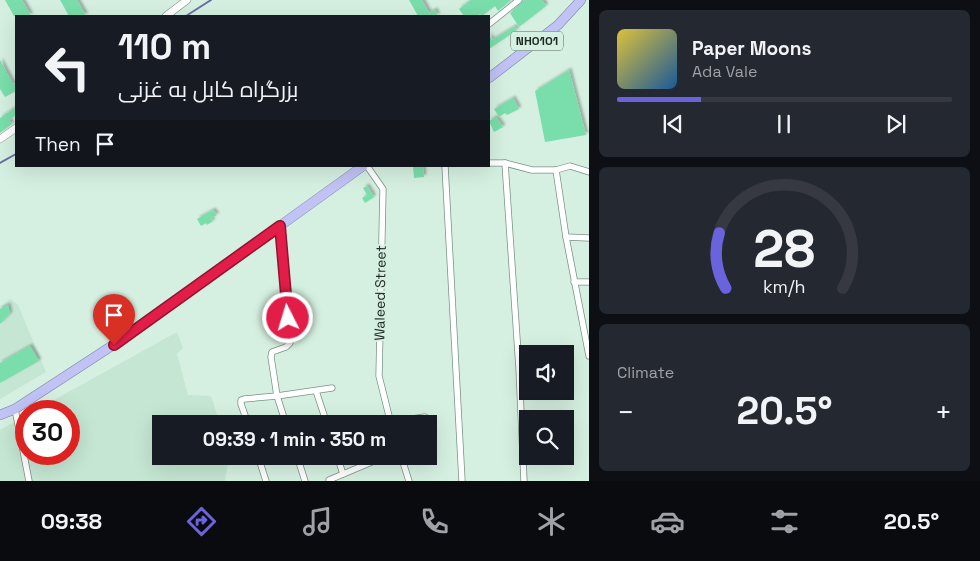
<!DOCTYPE html>
<meta charset="utf-8">
<style>
:root{--surface:#171b24;--page:#242831;--text:#f1f3f6;--muted:#9ea1a6;--line:#363941;--accent:#6b63dc}
body{margin:0;font-family:"Space Grotesk",Cairo,sans-serif;background:var(--page);color:var(--text);height:100vh;display:flex;flex-direction:column;font-size:19px;white-space:nowrap}
*{box-sizing:border-box;margin:0}
p{font-size:16px;color:var(--muted)}
.icon{flex:none;width:28px;height:28px;fill:none;stroke:currentColor;stroke-width:2;stroke-linecap:round;stroke-linejoin:round}
.map{position:relative;flex:1;overflow:hidden}
.panel{display:flex;flex-direction:column;gap:10px;padding:10px;background:#0d0f14;width:391px}
.panel>*{flex:none}
.guide{position:absolute;left:15px;top:15px;width:475px;height:152px;border-radius:0px;box-shadow:0 5px 20px #0002;background:#171b24;color:var(--text);overflow:hidden}
.buttons{position:absolute;left:519px;top:345px;display:grid;gap:10px}
.buttons a{display:grid;place-items:center;width:55px;height:55px;border-radius:0px;background:var(--surface);box-shadow:0 5px 20px #0002;font-size:25px}
.speed{position:absolute;left:15px;top:400px;display:flex;gap:10px;font-size:25px;font-weight:700;text-align:center}
.speed>*{display:grid;place-content:center;width:65px;height:65px;border-radius:50%;background:var(--surface);box-shadow:0 5px 20px #0002;line-height:1}
.speed .limit{border:8px solid #d22;background:#fff;color:#111}
.pin{position:absolute;display:grid;place-items:center;width:42px;height:42px;color:#fff;margin:-51px -21px;border-radius:50% 50% 50% 0;rotate:-45deg;box-shadow:0 0 5px #0007}
.pin .icon{rotate:45deg}
.me{position:absolute;width:55px;margin:-28px;rotate:355deg;stroke-linejoin:round;filter:drop-shadow(0 0 4px #0008)}
.turn{display:flex;align-items:center;gap:18px;height:105px;padding:0 20px;font-size:22px}
.turn .icon{width:65px;height:65px;stroke-width:2.5}
.turn b{display:block;font-size:35px;line-height:42px}
.then{display:flex;align-items:center;height:48px;padding:0 20px;background:#0003;gap:10px;font-size:19px}
.big{font-size:38px;font-weight:600;line-height:1.1}
.panel .card{flex:1;display:flex;flex-direction:column;justify-content:center;gap:8px;min-width:0;padding:0 18px;border-radius:8px;background:var(--page)}
.panel .dial{align-items:center;gap:0}
.dial svg{height:130px;overflow:visible;fill:none;stroke:var(--line);stroke-width:7;stroke-linecap:round;text-anchor:middle}
.dial text{fill:var(--text);stroke:none}
.song{display:flex;align-items:center;gap:15px}
.cover{width:60px;height:60px;border-radius:8px;background:linear-gradient(135deg,hsl(50 70% 55%),hsl(210 70% 35%))}
.played{height:5px;border-radius:2px;background:linear-gradient(90deg,var(--accent) 25%,var(--line) 25%)}
.keys{display:flex;justify-content:space-around;direction:ltr}
.heat{display:flex;justify-content:space-between;align-items:center;font-size:28px;direction:ltr}
.trip{position:absolute;left:152px;top:415px;width:285px;height:50px;border-radius:0px;background:var(--surface);box-shadow:0 5px 20px #0002;font-weight:600;line-height:50px;text-align:center}
.tab-bar{display:flex;height:80px;justify-content:space-around;align-items:center;background:#090b0e;color:var(--muted)}
.tab-bar .icon{width:35px;height:35px}
.tab-bar .current{color:var(--accent)}
.tab-bar b{font-size:22px;color:var(--text)}
main{display:flex;flex:1;min-height:0}
.map>svg:first-child{display:block}
.built{fill:#c4e6d2}
.lines{fill:none;stroke-linecap:round;stroke-linejoin:round}
.stream{stroke:#6c6fa6;stroke-width:2}
.building{fill:#7adeac;filter:url(#shadow)}
.minor-casing{stroke:#799284;stroke-width:7}
.tertiary-casing{stroke:#799284;stroke-width:8}
.trunk-casing{stroke:#7e84aa;stroke-width:10}
.minor{stroke:#fff;stroke-width:5.5}
.tertiary{stroke:#fff;stroke-width:7}
.trunk{stroke:#c0c3f4;stroke-width:9}
.route-casing{stroke:#92132f;stroke-width:12}
.route{stroke:#e11d48;stroke-width:9}
.labels{text-anchor:middle;dominant-baseline:central;stroke-width:4;stroke-linejoin:round;paint-order:stroke}
.shield{fill:#d5f0e0;stroke:#56655d;stroke-width:1}
.shield-label{font-size:12px;font-weight:bold;fill:#202a25}
.street-label{font-size:14px;fill:#202a25;stroke:#d5f0e0}
</style>
<main>
<div class="map">
<svg width="589" height="481" viewBox="0 0 589 481">
<defs>
<filter id="shadow"><feDropShadow dx="2.5" dy="-2.5" stdDeviation="1" flood-color="#0004"/></filter>
</defs>
<rect width="100%" height="100%" fill="#d5f0e0"/>
<!-- built -->
<g class="built">
<path d="M10,299L18,305L46,372L0,399V307Z"/>
<path d="M177,332L183,348L177,354L188,395L211,396L220,424H161V456H229L225,481H0V430L26,416V454H69V411H34Z"/>
</g>
<g class="lines">
<!-- stream -->
<g class="stream">
<path d="M186,16L211,0"/>
<path d="M0,163L16,154"/>
</g>
</g>
<!-- building -->
<g class="building">
<path d="M5,0H22L31,16H14Z"/>
<path d="M60,0H77L86,16H69Z"/>
<path d="M409,0H422L429,13L435,10L438,16H418Z"/>
<path d="M471,0H510V1L498,11L495,6L482,16L480,14L477,16H464L459,9Z"/>
<path d="M524,0H542L546,6L519,27L510,13Z"/>
<path d="M515,26L517,30L489,49V35L492,40Z"/>
<path d="M0,60L13,84L16,82V91L5,97L0,89Z"/>
<path d="M569,70L586,135L545,142L535,91Z"/>
<path d="M513,98L519,109L507,115L505,113L499,117L494,109Z"/>
<path d="M16,107V115L9,120L12,124L0,133V118Z"/>
<path d="M496,117L503,127L494,132L489,121Z"/>
<path d="M413,166H423L424,177L414,178Z"/>
<path d="M367,186L374,197L365,203L362,198L367,195L363,188Z"/>
<path d="M213,210L217,215L211,218L213,221L207,225L206,223L201,226L197,219Z"/>
<path d="M8,305L10,314L0,324V309Z"/>
<path d="M30,346L39,361L0,383V363Z"/>
</g>
<g class="lines">
<!-- minor casing -->
<g class="minor-casing">
<g id="minor">
<path d="M489,24L519,0"/>
<path d="M489,163H505L532,170H556L570,166L589,172"/>
<path d="M505,163L519,368L524,481"/>
<path d="M367,166L383,189L379,376L391,424"/>
<path d="M445,166L462,481"/>
<path d="M556,170L566,237L589,356"/>
<path d="M281,226L290,343L286,347L272,352L271,357L277,396L286,424"/>
<path d="M566,237L589,238"/>
<path d="M574,282H589"/>
<path d="M316,391L327,424"/>
<path d="M15,409L29,481"/>
<path d="M390,422L425,417"/>
<path d="M248,424L241,404V400L244,399L277,396L332,388"/>
<path d="M258,456L266,481"/>
<path d="M297,456L305,481"/>
<path d="M337,456L343,474"/>
<path d="M401,456L409,481"/>
<path d="M329,480L386,456"/>
</g>
</g>
<!-- tertiary casing -->
<g class="tertiary-casing">
<g id="tertiary">
<path d="M166,16L187,0"/>
<path d="M0,139L16,128"/>
</g>
</g>
<!-- trunk casing -->
<g class="trunk-casing">
<g id="trunk">
<path d="M489,78L558,25L581,0"/>
<path d="M0,415L15,409L130,334L363,166"/>
</g>
</g>
<!-- minor -->
<use href="#minor" class="minor"/>
<!-- tertiary -->
<use href="#tertiary" class="tertiary"/>
<!-- trunk -->
<use href="#trunk" class="trunk"/>
</g>
<g class="lines">
<!-- route casing -->
<g class="route-casing">
<path id="route" d="M114,345L280,226L288,318"/>
</g>
<!-- route -->
<use href="#route" class="route"/>
</g>
<g class="labels">
<!-- shield labels -->
<rect class="shield" x="511" y="31.5" width="52" height="19" rx="4"/>
<g class="shield-label">
<text x="537" y="41">NH0101</text>
</g>
<!-- street labels -->
<g class="street-label">
<text transform="translate(380 293) rotate(-89)">Waleed Street</text>
</g>
</g>
</svg>
<div class="buttons">
<a><svg class="icon" aria-label="sound" viewBox="0 0 24 24"><path d="M4 9h4l5-4v14l-5-4H4zM17 9q2 3 0 6"/></svg></a>
<a><svg class="icon" aria-label="search" viewBox="0 0 24 24"><circle cx="10" cy="10" r="6"/><path d="M15 15l6 6"/></svg></a>
</div>
<div class="speed"><div class="limit">30</div></div>
<div class="pin" style="left:114px;top:345px;background:#d93025"><svg class="icon" aria-label="arrive" viewBox="0 0 24 24"><path d="M6 21V4h12l-3 4 3 4H6"/></svg></div>
<svg class="me" style="left:288px;top:318px" viewBox="-20 -20 40 40"><circle r="17" fill="#e11d48" stroke="#fff" stroke-width="3"/><path d="M0-11L8 9 0 5-8 9z" fill="#fff"/></svg>
<div class="trip">09:39 · 1 min · 350 m</div>
<div class="guide">
<div class="turn"><svg class="icon" aria-label="left" viewBox="0 0 24 24"><path d="M17 20v-9H6M10 6l-5 5 5 5"/></svg><div><b>110 m</b>بزرگراه کابل به غزنی</div></div>
<div class="then">Then<svg class="icon" aria-label="arrive" viewBox="0 0 24 24"><path d="M6 21V4h12l-3 4 3 4H6"/></svg></div>
</div>
</div>
<section class="panel">
<div class="card">
<div class="song"><i class="cover"></i><div><b>Paper Moons</b><p>Ada Vale</p></div></div>
<div class="played"></div>
<div class="keys"><svg class="icon" aria-label="previous" viewBox="0 0 24 24"><path d="M18 5L8 12l10 7zM5 5v14"/></svg><svg class="icon" aria-label="pause" viewBox="0 0 24 24"><path d="M8 5v14M16 5v14"/></svg><svg class="icon" aria-label="next" viewBox="0 0 24 24"><path d="M6 5l10 7-10 7zM19 5v14"/></svg></div>
</div>
<div class="card dial"><svg viewBox="0 0 100 80">
<path d="M14 69A42 42 0 1 1 86 69"/>
<path d="M14 69A42 42 0 0 1 10 35" stroke="#6b63dc"/>
<text x="50" y="56" font-size="32" font-weight="700">28</text>
<text x="50" y="72" font-size="11">km/h</text>
</svg></div>
<div class="card"><p>Climate</p>
<div class="heat"><a>−</a><b class="big">20.5°</b><a>+</a></div>
</div>
</section>
</main>
<nav class="tab-bar">
<b>09:38</b>
<svg class="icon current" aria-label="directions" viewBox="0 0 24 24"><path d="M12 3l9 9-9 9-9-9zM9 14v-3h6M13 9l2 2-2 2"/></svg>
<svg class="icon" aria-label="music" viewBox="0 0 24 24"><path d="M9 18V5l10-2v13"/><circle cx="6" cy="18" r="3"/><circle cx="16" cy="16" r="3"/></svg>
<svg class="icon" aria-label="phone" viewBox="0 0 24 24"><path d="M5 4h4l2 5-3 2q2 4 5 5l2-3 5 2v4C11 20 4 13 5 4z"/></svg>
<svg class="icon" aria-label="climate" viewBox="0 0 24 24"><path d="M12 3v18M4 7l16 10M4 17L20 7"/></svg>
<svg class="icon" aria-label="car" viewBox="0 0 24 24"><path d="M5 17H2v-5l4-1 3-4h7l3 4 3 1v5h-3M9 17h6M6 11h13"/><circle cx="7" cy="17" r="2"/><circle cx="17" cy="17" r="2"/></svg>
<svg class="icon" aria-label="filters" viewBox="0 0 24 24"><path d="M4 7h16M4 17h16"/><circle cx="9" cy="7" r="2"/><circle cx="15" cy="17" r="2"/></svg>
<b>20.5°</b>
</nav>
